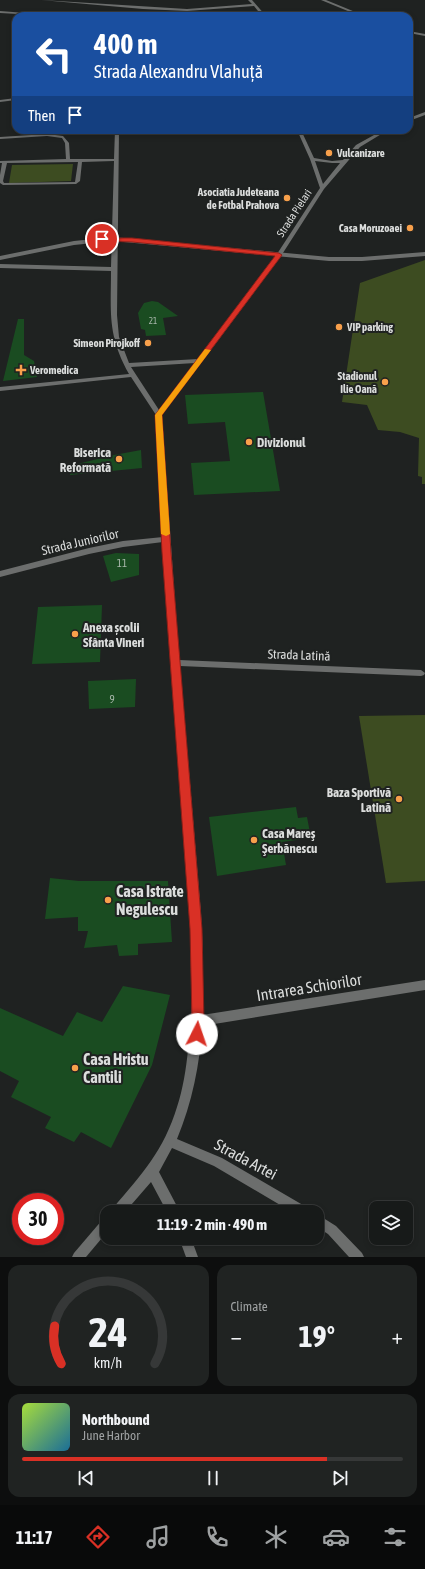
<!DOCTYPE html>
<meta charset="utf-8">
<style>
:root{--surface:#171a19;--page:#202322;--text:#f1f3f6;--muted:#9ea1a2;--line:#363838;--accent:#d93025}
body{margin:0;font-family:"Asap Condensed",sans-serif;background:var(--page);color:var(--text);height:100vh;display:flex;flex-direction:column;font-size:15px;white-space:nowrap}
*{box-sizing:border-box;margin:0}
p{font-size:13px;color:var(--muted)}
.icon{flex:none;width:22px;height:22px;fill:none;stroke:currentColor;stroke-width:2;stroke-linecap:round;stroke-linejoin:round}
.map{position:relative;height:1257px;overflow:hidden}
.side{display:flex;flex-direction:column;gap:8px;padding:8px;background:#0d0e0e;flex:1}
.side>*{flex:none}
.hud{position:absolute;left:12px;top:12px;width:401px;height:122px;border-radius:12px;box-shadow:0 2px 6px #0003,0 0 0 1px var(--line);background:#1a4fa0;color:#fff;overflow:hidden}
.controls{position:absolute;left:369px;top:1201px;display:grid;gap:8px}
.controls a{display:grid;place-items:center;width:44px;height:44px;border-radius:8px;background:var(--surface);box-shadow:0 2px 6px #0003,0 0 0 1px var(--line);font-size:20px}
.speed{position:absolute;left:12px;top:1193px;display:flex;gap:8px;font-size:20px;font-weight:700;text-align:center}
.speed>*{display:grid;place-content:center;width:52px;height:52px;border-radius:50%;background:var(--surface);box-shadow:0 2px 6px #0003,0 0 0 1px var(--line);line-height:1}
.speed .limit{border:6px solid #d22;background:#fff;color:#111}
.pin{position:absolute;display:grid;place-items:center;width:34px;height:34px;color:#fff;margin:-17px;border:2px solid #fff;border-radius:50%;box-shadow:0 1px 4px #0007}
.me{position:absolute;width:44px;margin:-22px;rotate:4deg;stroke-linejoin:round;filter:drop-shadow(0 0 3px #0008)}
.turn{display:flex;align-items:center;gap:14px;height:84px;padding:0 16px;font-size:18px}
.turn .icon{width:52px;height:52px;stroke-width:2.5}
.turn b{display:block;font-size:28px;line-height:34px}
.then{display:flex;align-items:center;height:38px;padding:0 16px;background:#0003;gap:8px;font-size:15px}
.big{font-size:30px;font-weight:700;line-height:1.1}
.side .widget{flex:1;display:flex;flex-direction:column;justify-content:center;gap:6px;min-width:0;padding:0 14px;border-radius:12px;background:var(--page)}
.side .dial{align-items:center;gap:0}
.dial svg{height:104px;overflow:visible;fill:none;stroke:var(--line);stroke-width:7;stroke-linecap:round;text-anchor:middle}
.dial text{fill:var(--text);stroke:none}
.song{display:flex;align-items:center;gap:12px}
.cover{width:48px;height:48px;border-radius:6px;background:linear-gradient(135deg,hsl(80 70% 55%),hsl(200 70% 35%))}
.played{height:4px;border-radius:2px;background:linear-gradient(90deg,var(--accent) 80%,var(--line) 80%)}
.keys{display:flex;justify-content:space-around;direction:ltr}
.heat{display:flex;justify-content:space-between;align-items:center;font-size:22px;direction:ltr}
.side .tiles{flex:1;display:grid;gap:8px;grid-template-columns:1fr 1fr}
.widget:last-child{grid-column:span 2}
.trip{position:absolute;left:100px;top:1205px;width:224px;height:40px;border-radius:12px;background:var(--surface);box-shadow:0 2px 6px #0003,0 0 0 1px var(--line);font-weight:700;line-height:40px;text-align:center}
.tabs{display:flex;height:64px;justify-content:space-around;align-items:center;background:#090a0a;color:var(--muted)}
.tabs .icon{width:28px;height:28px}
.tabs .on{color:var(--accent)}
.tabs b{font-size:18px;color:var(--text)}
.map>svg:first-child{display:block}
.green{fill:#3d4c21}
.building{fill:#1a4c21}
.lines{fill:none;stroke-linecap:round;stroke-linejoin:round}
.minor{fill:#6c6e6d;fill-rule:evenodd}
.tertiary{fill:#6c6e6d;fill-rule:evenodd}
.route{fill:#d93025;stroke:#8d1f18}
.slow{fill:#f59e0b}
.poi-dot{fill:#f8a04b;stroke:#1f2221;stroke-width:1.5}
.labels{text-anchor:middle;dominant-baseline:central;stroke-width:4;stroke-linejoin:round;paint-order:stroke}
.far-number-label{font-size:9px;fill:#abb9ad}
.far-poi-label{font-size:11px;font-weight:bold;fill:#dbdddc;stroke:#1f2221;text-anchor:end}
.far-street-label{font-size:11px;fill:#dbdddc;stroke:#1f2221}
.number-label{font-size:11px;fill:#abb9ad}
.poi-label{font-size:13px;font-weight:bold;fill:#dbdddc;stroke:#1f2221;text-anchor:start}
.street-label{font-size:13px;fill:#dbdddc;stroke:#1f2221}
.near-poi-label{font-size:16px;font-weight:bold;fill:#dbdddc;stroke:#1f2221;text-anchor:start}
.near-street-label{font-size:16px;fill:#dbdddc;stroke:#1f2221}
</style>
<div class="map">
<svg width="425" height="1257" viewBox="0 0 425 1257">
<rect width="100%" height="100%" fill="#1f2221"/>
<!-- green -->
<g class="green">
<path d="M73,164L71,181L9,183L12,165Z"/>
<path d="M425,260V484H422V477L418,476L419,438L400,432L378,430L367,405L342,402L360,283Z"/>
<path d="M425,715V881L386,883L359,716Z"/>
</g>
<!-- building -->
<g class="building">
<path d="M152,301L158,302L178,316L163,318L166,335L146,336L145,330L141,329L138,313L144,303Z"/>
<path d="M18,319H24V355L34,361L37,377L3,381Z"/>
<path d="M263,392L280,491L194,495L191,463L230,461L225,422L188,424L185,395Z"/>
<path d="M141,450L142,468L70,475L69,466L114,455Z"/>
<path d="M116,553L139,554V575L111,582L103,556Z"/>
<path d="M102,605L100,662L32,664L38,607Z"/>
<path d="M136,679L135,707L89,709L88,681Z"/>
<path d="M296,807L298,818L307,817L311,838L282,842L286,865L217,876L209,817Z"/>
<path d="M50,878L79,881H168L172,942L138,944V955L119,956L117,945L84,948L88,931H78V917L45,919Z"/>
<path d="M123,986L170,995L152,1065L111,1148L81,1132L74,1142L45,1128L51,1117L11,1097L19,1081L0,1071V1008L63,1036L77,1012L102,1022Z"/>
</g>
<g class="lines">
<!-- minor -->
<g class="minor">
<path d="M41,0L187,9L252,4L248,0H252L266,16H262L254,6L187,11L143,9Z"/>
<path d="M321,0H326L365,16H360Z"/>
<path d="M0,11L51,15L53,16L0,13Z"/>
<path d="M409,31L425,34V36L409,33Z"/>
<path d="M16,98V100L0,102V100Z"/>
<path d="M425,112V115L409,121V118Z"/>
<path d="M115,130H119L117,315L119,337L129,363L198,359L277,254L320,188L310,159L297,130H301L314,158L332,161L343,160L356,145L383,130H388L360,147L324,189L281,256L162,415L179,660L421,670L425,673L424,675L421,676L180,666L201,913L203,952L202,1015L425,980V990L202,1026C200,1064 192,1103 177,1139L222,1158L308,1208L310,1212H292L214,1166L172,1148L159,1172L180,1212H167L151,1182L125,1212H111L113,1208C142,1174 164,1150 177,1107C183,1089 186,1069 188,1050C198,970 189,890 183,811C175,722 169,632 163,542L123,547L89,554L0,577V571L89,548L123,541L163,537L156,415L131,377L0,391V387L129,374C107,335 111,312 111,271L0,268V264L111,267L114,161L82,162L80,181L76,184L3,185L0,183V175L2,163H0V161L66,159L65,143L62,138L47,136L0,139V137L47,134L63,136L69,143L70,159H114ZM315,161L332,163H340L323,184ZM78,162L75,182L4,183L3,181L7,163ZM195,363L159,410L131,367Z"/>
<path d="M317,1214L336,1226L362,1253L364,1257H349L328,1234L317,1227Z"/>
<path d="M107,1217V1232L86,1257H72L74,1253L103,1219Z"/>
<path d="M179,1238H191L198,1257H186Z"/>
</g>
<!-- tertiary -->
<path class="tertiary" d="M113,237L329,257H362L425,252V256L362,261H329L113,241L74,245L0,260V256L74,241Z"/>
</g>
<!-- route -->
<path class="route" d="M100,238H132L279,253L282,255L162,415L171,552L202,929L204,1021L201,1038L197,1040L192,1038L190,1034L192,1021L190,929L162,552L155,415L275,256L132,242L102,241H100Z"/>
<!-- slow -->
<path class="slow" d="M205,349L211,350L162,415L170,534L166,536L161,534L155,415Z"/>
<!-- markers -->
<g class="poi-dot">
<circle cx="329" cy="153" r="4"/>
<circle cx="287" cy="198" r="4"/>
<circle cx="410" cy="228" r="4"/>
<circle cx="339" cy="327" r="4"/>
<circle cx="148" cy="343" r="4"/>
<path d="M19 364h4v4h4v4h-4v4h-4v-4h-4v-4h4z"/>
<circle cx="385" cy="382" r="4"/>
<circle cx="249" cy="442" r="4"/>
<circle cx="119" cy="459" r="4"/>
<circle cx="75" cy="634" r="4"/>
<circle cx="399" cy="799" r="4"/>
<circle cx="254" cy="840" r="4"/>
<circle cx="108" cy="900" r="4"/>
<circle cx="75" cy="1068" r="4"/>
</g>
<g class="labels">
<!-- far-number labels -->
<g class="far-number-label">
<text x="153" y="321">21</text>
</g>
<!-- far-poi labels -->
<g class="far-poi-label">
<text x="337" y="153" text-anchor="start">Vulcanizare</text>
<text x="279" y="192">Asociatia Judeteana<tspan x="279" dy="13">de Fotbal Prahova</tspan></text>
<text x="402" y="228">Casa Moruzoaei</text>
<text x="347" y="327" text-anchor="start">VIP parking</text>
<text x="140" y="343">Simeon Pirojkoff</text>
<text x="30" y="370" text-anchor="start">Veromedica</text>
<text x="377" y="376">Stadionul<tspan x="377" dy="13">Ilie Oană</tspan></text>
</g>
<!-- far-street labels -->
<g class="far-street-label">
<text transform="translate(294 213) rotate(-57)">Strada Pielari</text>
</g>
<!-- number labels -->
<g class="number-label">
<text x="122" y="563">11</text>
<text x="112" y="699">9</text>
</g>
<!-- poi labels -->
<g class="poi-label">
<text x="257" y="442">Divizionul</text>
<text x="111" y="452" text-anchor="end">Biserica<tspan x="111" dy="15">Reformată</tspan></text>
<text x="83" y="627">Anexa școlii<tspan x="83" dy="15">Sfânta Vineri</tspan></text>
<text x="391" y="792" text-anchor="end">Baza Sportivă<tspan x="391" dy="15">Latină</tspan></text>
<text x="262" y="833">Casa Mareş<tspan x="262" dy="15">Şerbănescu</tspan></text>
</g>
<!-- street labels -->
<g class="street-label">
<text transform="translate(80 542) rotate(-13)">Strada Juniorilor</text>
<text transform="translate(299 655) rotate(2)">Strada Latină</text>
</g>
<!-- near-poi labels -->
<g class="near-poi-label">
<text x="116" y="891">Casa Istrate<tspan x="116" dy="18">Negulescu</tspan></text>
<text x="83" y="1059">Casa Hristu<tspan x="83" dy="18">Cantili</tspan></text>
</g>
<!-- near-street labels -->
<g class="near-street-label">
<text transform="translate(309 987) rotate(-9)">Intrarea Schiorilor</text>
<text transform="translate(246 1159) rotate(28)">Strada Artei</text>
</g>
</g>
</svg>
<div class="controls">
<a><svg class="icon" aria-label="layers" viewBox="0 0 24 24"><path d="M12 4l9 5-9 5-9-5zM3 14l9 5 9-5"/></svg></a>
</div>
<div class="speed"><div class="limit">30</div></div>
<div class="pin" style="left:102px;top:239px;background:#d93025"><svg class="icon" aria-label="arrive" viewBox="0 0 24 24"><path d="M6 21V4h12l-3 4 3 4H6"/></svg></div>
<svg class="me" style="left:197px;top:1034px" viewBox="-20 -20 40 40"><circle r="19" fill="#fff"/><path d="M0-13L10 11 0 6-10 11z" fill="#d93025"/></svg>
<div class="trip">11:19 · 2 min · 490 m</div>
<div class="hud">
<div class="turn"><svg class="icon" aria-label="left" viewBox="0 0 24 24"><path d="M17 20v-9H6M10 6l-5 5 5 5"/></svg><div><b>400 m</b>Strada Alexandru Vlahuță</div></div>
<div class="then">Then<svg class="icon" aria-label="arrive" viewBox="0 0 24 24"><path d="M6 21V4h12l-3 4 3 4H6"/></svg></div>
</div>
</div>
<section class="side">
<div class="tiles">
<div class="widget dial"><svg viewBox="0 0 100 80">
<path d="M14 69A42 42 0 1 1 86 69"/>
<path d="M14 69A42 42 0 0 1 9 40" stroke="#d93025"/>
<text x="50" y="56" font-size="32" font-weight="700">24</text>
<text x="50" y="72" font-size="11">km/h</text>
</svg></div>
<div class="widget"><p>Climate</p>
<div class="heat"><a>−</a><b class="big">19°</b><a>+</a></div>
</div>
<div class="widget">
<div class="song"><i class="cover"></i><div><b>Northbound</b><p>June Harbor</p></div></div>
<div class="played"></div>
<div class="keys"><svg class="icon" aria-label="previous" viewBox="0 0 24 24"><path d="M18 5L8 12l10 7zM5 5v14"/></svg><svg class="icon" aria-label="pause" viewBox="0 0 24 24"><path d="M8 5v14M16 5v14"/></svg><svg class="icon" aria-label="next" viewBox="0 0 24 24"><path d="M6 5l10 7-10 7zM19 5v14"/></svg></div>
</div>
</div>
</section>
<nav class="tabs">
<b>11:17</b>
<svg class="icon on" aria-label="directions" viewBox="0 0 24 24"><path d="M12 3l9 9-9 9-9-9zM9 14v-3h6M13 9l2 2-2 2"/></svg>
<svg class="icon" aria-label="music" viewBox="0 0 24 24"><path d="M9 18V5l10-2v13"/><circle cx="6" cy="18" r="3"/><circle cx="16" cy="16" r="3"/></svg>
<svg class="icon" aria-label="phone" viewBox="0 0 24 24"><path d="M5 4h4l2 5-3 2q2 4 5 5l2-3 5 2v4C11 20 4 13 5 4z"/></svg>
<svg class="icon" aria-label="climate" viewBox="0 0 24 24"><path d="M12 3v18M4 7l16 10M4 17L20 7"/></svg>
<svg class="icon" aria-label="car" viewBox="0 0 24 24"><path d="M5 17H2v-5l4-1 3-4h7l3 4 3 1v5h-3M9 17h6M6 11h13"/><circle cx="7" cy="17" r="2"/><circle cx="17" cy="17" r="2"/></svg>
<svg class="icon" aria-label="filters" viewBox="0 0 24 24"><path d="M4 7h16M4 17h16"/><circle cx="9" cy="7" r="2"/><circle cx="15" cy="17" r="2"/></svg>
</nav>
